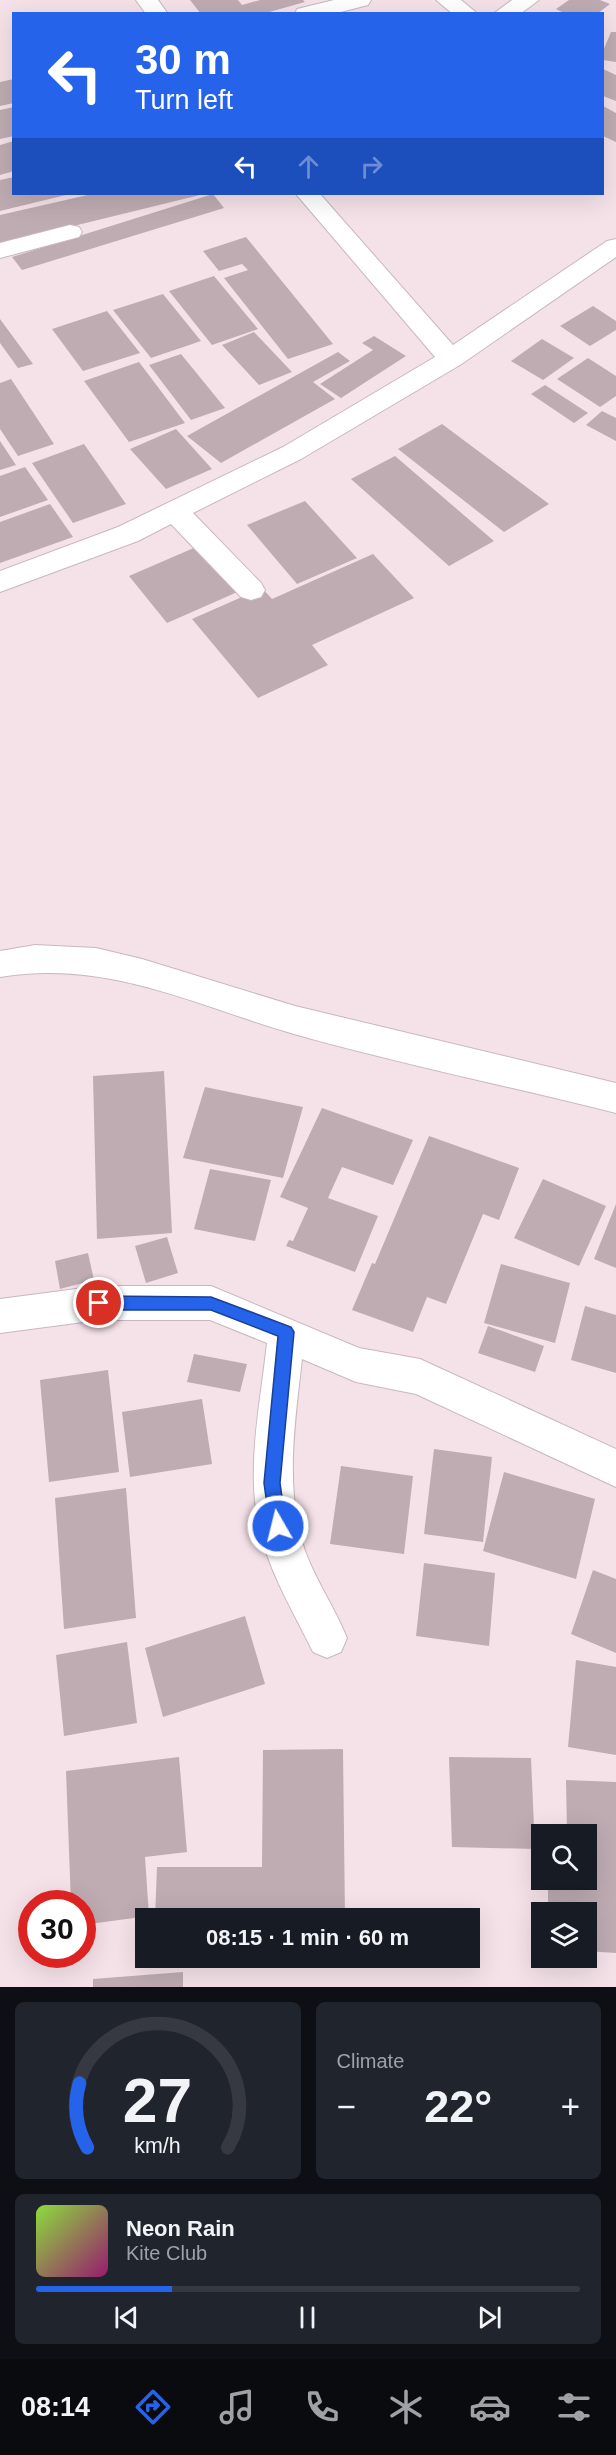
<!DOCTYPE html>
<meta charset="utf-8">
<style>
:root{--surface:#171b24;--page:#20242c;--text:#f1f3f6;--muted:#9ea1a6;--line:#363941;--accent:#2563eb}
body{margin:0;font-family:Arial,sans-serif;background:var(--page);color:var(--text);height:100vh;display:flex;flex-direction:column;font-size:22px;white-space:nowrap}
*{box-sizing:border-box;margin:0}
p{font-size:20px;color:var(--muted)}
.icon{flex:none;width:33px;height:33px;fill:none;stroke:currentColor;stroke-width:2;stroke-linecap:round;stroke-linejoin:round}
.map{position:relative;height:1987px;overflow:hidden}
.details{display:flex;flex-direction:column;gap:15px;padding:15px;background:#0d0f14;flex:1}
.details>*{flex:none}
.guide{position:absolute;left:12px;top:12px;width:592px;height:183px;border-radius:0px;box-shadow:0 6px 24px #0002;background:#2563eb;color:#fff;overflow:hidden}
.controls{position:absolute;left:531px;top:1824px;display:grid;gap:12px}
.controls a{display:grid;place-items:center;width:66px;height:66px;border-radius:0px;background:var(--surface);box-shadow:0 6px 24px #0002;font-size:30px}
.speed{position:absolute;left:18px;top:1890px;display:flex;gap:12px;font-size:30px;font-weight:700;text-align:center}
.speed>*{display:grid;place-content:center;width:78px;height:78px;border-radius:50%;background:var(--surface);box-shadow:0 6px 24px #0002;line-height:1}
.speed .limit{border:9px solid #d22;background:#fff;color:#111}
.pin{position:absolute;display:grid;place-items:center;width:51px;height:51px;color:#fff;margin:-26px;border:3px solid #fff;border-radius:50%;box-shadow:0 2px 6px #0007}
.me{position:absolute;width:66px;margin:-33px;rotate:352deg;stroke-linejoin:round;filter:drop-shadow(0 0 4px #0008)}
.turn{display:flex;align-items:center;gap:21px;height:126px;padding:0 24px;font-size:27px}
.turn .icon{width:78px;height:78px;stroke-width:2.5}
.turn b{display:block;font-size:42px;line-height:51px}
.lanes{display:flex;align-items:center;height:57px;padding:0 24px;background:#0003;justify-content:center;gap:30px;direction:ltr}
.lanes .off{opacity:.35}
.big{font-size:45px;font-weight:700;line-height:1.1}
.details .card{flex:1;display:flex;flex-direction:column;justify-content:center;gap:9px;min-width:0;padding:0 21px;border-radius:9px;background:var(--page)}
.details .dial{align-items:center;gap:0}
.dial svg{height:156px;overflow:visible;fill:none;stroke:var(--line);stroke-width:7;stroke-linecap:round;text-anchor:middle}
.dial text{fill:var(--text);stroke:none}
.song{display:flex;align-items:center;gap:18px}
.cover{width:72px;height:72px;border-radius:9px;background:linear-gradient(135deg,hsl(90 70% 55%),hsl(320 70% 35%))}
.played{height:6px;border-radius:3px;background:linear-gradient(90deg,var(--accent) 25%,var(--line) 25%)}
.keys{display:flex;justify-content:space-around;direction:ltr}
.heat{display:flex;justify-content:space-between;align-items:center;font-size:33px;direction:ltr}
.details .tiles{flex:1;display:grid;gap:15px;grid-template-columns:1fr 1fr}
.card:last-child{grid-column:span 2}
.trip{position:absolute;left:135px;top:1908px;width:345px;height:60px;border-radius:0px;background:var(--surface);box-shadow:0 6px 24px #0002;font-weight:700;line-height:60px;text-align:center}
.tab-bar{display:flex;height:96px;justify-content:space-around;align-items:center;background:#090b0e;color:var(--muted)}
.tab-bar .icon{width:42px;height:42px}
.tab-bar .active{color:var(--accent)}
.tab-bar b{font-size:27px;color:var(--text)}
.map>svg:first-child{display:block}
.building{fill:#beacb2}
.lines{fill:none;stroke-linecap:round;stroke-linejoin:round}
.minor-casing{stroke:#c8b7bd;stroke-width:2}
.minor{fill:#fff;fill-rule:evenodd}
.route{fill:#2563eb;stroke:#184099;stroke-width:1.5}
</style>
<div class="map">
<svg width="616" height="1987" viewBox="0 0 616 1987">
<rect width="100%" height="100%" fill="#f5e2e9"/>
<!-- building -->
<g class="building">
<path d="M190,0H238L242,5L260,0H303L305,2L262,14H201Z"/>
<path d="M569,0H600L610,4L597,14H566L556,9Z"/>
<path d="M611,32H616V62L603,60V51Z"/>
<path d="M603,69L616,75V101L603,96Z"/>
<path d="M14,79V103L0,106V82Z"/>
<path d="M603,106L616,113V142L603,136Z"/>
<path d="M14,107V136L0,139V110Z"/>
<path d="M14,141V171L0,175V145Z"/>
<path d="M14,177V194H70L0,211V180Z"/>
<path d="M92,194H204L0,244V215Z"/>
<path d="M213,194L224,208L22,270L12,257Z"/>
<path d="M246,237L333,344L288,359L224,278L248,270L242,264L219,271L203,251Z"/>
<path d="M214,276L258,329L212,345L169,291Z"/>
<path d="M163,294L201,341L151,358L113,310Z"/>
<path d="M593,306L616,321V330L590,346L560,326Z"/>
<path d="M107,311L140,353L83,371L52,329Z"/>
<path d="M0,319L33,364L18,368L0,343Z"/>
<path d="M254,332L292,372L259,385L222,345Z"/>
<path d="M374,336L406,356L341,398L320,384L373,350L362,343Z"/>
<path d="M542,339L574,358L543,380L511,361Z"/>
<path d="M338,352L350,361L313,382L335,399L221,463L187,436Z"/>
<path d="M181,354L225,408L191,420L149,365Z"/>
<path d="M588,358L616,376V396L600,407L557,379Z"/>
<path d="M139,362L185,423L129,442L84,381Z"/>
<path d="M11,379L54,444L18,456L0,429V383Z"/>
<path d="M545,385L588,413L574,423L531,394Z"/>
<path d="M602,411L616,418V441L586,425Z"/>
<path d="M442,424L549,504L504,532L398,449Z"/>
<path d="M176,429L212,469L166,489L130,449Z"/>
<path d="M0,441L16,465L0,470Z"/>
<path d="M84,444L126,504L73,523L32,463Z"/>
<path d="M395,456L494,541L449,566L351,479Z"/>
<path d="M25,467L48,500L0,517V476Z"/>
<path d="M305,501L357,558L297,584L247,525Z"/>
<path d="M50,504L73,537L0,563V522Z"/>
<path d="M203,544L242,590L167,623L129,576Z"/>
<path d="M373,554L414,598L312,645L328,665L258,698L192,619L262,588L272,599Z"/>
<path d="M164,1071L172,1233L97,1239L93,1076Z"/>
<path d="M205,1087L303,1107L283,1178L183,1158Z"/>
<path d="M322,1108L413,1140L393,1185L342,1167L328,1198L378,1216L355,1272L286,1246L289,1240L293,1241L308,1208L280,1197Z"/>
<path d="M429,1136L519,1168L499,1220L483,1214L446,1304L427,1297L413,1332L352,1310L372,1263L375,1264Z"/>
<path d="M210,1169L271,1180L255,1241L194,1229Z"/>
<path d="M543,1179L606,1206L579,1266L514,1238Z"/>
<path d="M616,1204V1268L594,1259Z"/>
<path d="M167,1237L178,1273L146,1283L135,1246Z"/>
<path d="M88,1253L94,1280L60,1289L55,1261Z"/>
<path d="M501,1264L570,1283L555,1343L484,1323Z"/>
<path d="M585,1306L616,1315V1373L571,1360Z"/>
<path d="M488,1326L544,1346L535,1372L478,1353Z"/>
<path d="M194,1354L247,1364L240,1392L187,1382Z"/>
<path d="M108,1370L119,1472L49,1482L40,1380Z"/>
<path d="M202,1399L212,1464L130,1477L122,1412Z"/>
<path d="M434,1449L492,1457L483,1542L424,1534Z"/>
<path d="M341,1466L413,1476L404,1554L330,1544Z"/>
<path d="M504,1472L595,1499L576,1579L483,1551Z"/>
<path d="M126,1488L136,1618L64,1629L55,1498Z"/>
<path d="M424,1563L495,1573L489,1646L416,1636Z"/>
<path d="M593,1570L616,1579V1653L571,1634Z"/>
<path d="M245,1616L265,1684L163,1717L145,1648Z"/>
<path d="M127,1642L137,1723L64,1736L56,1655Z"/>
<path d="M576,1660L616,1667V1755L568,1747Z"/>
<path d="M343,1749L345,1918H155L157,1867H262L263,1750Z"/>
<path d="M179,1757L187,1852L145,1857L149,1916L82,1925V1904H71L66,1771Z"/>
<path d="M449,1757L531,1758L535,1849L452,1847Z"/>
<path d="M566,1780L616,1782V1953L586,1951V1912H548V1880H586V1834H567Z"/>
<path d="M183,1972V1987H93V1979Z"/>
</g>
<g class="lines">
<!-- minor casing -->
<g class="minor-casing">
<g id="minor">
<path d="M136,0H158L168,14H146Z"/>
<path d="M334,0H371L368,5L333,14H295L297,9Z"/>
<path d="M436,0H461L478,14H453Z"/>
<path d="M512,0H539L520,14H493Z"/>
<path d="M296,194H320L453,345L607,241L616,239V257L460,365L301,459L193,513L261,583L265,590L261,597L251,600L241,597L171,524L138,541L0,592V571L118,527L283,447L435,357Z"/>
<path d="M70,225L79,227L82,232L79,237L0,258V243Z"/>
<path d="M35,945L96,948L142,959L295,1006L616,1083V1113C509,1086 400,1064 294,1034C194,1005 107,959 0,977V951Z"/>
<path d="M99,1286H211L359,1348L420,1359L433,1365L616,1449V1487L416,1394L356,1382L302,1359C295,1422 284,1489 305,1551C316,1581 335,1608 347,1638L341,1652L327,1658L313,1652C295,1615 273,1579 262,1539C244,1476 260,1407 267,1343L210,1320H99L0,1333V1299Z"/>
</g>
</g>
<!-- minor -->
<use href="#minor" class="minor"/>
</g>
<!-- route -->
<path class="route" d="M99,1296L211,1297L291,1327L294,1332L280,1483L286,1526L284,1531L278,1534L273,1531L270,1526L264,1483L278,1336L211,1310H99L94,1308L92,1303L94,1298Z"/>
</svg>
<div class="controls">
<a><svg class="icon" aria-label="search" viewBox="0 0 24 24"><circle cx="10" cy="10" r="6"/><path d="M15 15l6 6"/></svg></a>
<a><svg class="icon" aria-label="layers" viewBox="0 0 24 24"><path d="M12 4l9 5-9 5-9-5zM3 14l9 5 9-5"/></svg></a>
</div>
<div class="speed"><div class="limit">30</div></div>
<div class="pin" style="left:99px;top:1303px;background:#d93025"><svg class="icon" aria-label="arrive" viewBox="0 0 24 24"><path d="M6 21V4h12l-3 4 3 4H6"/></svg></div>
<svg class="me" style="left:278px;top:1526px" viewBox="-20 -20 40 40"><circle r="17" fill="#2563eb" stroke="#fff" stroke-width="3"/><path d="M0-11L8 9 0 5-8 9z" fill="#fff"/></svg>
<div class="trip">08:15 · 1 min · 60 m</div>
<div class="guide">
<div class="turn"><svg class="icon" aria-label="left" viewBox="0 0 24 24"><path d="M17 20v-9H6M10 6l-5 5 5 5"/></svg><div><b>30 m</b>Turn left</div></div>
<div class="lanes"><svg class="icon" aria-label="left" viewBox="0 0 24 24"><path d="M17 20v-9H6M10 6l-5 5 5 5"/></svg><svg class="icon off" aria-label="ahead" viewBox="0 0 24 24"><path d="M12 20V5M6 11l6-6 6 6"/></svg><svg class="icon off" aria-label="right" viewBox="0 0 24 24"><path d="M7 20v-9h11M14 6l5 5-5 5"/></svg></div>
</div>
</div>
<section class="details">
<div class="tiles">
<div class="card dial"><svg viewBox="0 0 100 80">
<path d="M14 69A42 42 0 1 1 86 69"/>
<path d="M14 69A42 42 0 0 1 10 36" stroke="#2563eb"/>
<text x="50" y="56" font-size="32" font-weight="700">27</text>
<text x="50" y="72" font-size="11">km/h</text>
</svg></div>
<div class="card"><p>Climate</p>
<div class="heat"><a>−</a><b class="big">22°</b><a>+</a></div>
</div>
<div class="card">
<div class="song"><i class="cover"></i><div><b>Neon Rain</b><p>Kite Club</p></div></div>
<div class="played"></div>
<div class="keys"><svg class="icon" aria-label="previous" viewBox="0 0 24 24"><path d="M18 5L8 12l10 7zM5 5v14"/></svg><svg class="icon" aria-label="pause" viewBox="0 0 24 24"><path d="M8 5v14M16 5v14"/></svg><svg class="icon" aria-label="next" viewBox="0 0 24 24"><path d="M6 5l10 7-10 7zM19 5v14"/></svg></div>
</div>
</div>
</section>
<nav class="tab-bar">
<b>08:14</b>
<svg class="icon active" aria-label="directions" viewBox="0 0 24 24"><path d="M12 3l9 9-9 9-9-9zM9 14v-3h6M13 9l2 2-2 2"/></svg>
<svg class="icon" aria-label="music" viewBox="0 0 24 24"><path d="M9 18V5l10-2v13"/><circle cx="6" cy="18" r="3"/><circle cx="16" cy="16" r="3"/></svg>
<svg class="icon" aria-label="phone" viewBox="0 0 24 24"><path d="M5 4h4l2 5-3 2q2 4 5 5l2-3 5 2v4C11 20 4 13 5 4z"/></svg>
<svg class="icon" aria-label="climate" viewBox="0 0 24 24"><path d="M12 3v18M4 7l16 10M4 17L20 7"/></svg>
<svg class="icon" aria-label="car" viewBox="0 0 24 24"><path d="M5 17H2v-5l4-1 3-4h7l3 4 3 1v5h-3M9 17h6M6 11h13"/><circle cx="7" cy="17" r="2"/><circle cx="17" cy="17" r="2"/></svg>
<svg class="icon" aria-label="filters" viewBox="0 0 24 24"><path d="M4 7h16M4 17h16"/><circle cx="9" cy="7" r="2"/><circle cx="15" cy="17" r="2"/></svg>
</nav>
